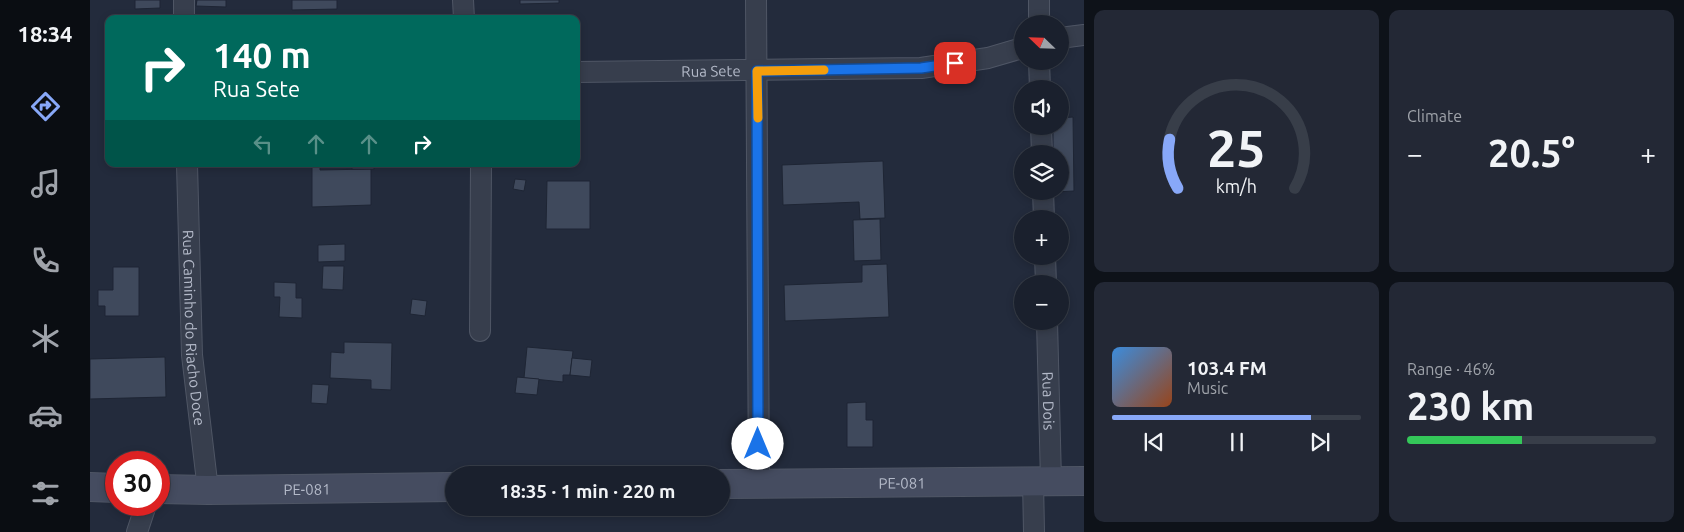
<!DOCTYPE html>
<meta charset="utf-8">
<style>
:root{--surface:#1a202d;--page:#232835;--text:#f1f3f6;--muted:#9fa3aa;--line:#383e49;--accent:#88a8f8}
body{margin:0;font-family:Ubuntu,sans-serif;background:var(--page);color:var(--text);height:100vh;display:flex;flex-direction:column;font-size:19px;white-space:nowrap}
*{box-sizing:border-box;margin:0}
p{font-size:16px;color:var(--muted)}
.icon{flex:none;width:28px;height:28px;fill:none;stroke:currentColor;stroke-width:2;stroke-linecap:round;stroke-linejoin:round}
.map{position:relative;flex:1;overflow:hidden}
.sheet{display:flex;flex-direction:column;gap:10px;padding:10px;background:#0e1219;width:600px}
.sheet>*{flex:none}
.hud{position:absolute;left:15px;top:15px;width:475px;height:152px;border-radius:10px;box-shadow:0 2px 8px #0003,0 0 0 1px var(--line);background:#00695c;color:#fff;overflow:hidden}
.needle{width:32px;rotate:293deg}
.buttons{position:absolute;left:924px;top:15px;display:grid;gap:10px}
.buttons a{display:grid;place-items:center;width:55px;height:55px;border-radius:50%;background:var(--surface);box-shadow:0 2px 8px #0003,0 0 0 1px var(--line);font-size:25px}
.speed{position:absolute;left:15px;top:451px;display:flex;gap:10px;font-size:25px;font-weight:700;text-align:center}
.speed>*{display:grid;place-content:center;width:65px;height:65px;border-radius:50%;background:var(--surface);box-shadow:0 2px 8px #0003,0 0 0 1px var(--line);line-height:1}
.speed .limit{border:8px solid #d22;background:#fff;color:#111}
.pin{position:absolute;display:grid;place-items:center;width:42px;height:42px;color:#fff;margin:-21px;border-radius:10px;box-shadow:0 2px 8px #0006}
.me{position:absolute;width:55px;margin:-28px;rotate:0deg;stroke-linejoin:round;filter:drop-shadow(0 0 4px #0008)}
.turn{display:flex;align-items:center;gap:18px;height:105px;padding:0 25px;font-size:22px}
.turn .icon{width:65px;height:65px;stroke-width:2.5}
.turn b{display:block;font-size:35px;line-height:42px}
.lanes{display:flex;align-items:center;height:48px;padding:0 25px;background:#0003;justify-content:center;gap:25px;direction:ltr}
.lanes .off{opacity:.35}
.big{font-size:38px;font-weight:700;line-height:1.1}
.sheet .tile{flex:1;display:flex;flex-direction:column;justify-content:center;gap:8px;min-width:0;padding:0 18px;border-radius:10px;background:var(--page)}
.sheet .dial{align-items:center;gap:0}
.dial svg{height:130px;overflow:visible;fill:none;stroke:var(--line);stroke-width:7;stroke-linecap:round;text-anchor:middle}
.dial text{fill:var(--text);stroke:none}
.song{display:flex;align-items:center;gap:15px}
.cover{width:60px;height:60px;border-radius:8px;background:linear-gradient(135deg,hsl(210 70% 55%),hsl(20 70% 35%))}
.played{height:5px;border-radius:2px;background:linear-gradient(90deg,var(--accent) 80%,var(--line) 80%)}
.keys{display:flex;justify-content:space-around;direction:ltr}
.heat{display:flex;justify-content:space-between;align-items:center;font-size:28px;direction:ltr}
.charge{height:8px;border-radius:4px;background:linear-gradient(90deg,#34c759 46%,var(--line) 0)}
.sheet .tiles{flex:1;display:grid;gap:10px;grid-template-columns:repeat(2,1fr)}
.trip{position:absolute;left:355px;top:466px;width:285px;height:50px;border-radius:25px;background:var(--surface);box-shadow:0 2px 8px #0003,0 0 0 1px var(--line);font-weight:700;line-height:50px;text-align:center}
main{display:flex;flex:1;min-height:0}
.tab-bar{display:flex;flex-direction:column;width:90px;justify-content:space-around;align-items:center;background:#0a0d12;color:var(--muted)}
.tab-bar .icon{width:35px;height:35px}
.tab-bar .selected{color:var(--accent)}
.tab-bar b{font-size:22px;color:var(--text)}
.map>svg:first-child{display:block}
.building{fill:#3f495c;stroke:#1e2534}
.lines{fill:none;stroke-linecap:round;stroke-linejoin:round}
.street-casing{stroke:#4f5665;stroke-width:22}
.secondary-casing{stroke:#4f5665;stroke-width:30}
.street{stroke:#373e4d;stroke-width:20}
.secondary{stroke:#454c60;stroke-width:28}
.route-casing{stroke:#114b97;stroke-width:12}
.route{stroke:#1a73e8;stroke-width:9}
.slow{stroke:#f59e0b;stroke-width:9}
.labels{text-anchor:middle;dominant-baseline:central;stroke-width:5;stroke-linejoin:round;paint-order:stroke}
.street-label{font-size:15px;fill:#b3b9c8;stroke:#1c2331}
</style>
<main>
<nav class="tab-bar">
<b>18:34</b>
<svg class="icon selected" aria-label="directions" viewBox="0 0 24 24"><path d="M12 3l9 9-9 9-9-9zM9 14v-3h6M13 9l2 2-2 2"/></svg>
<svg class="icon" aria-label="music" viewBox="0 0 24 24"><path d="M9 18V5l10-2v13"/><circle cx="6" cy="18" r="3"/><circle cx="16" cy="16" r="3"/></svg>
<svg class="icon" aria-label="phone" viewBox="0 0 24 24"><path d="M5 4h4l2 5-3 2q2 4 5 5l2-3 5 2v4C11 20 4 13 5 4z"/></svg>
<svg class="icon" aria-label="climate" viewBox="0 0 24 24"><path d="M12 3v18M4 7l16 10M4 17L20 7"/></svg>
<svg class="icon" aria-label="car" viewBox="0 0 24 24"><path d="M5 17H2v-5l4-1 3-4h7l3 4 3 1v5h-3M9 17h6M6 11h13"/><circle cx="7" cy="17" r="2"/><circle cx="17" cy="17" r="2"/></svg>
<svg class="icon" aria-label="filters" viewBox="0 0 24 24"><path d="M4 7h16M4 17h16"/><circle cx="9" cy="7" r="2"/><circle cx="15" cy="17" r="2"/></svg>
</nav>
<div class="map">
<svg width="994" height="532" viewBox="0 0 994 532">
<rect width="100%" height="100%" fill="#232b3c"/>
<!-- building -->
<g class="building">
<path d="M45,0H70V8L45,9Z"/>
<path d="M107,0H136V7L106,6Z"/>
<path d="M202,0H247V9L202,10Z"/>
<path d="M430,0H469V3L430,4Z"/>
<path d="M983,117L984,191L964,192L970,191V154H963V126H970V118Z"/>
<path d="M793,161L795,218L770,219L769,202L693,205L692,165Z"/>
<path d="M222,164H230V170L281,169V205L222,207Z"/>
<rect x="262" y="164" width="22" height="5"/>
<path d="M425,179L436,180L434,191L423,189Z"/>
<path d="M457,181H500V229H456Z"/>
<path d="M790,219L791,260L764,261L763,220Z"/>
<path d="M255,244V261L228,262V245Z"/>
<path d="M797,264L799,317L695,321L694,285L772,282V265Z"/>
<path d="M233,266H254L253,290L232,289Z"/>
<path d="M23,267H49V316H15V306H8V290H23Z"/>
<path d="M184,282L206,283V298H212V318L189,317L190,297H184Z"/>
<path d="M322,299L337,301L335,316L320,314Z"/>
<path d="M254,342L302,343L301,390L281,389V380L240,378L241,352L254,353Z"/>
<path d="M437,347L483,351L480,375H473V382L434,378Z"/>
<path d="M75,357L76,397L0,399V359Z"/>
<path d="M482,358L502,360L500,377L480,375Z"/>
<path d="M427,377L449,379L447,395L425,393Z"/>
<path d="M222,384L239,385L237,404L221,403Z"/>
<path d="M776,402V420H783V447H757V403Z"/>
</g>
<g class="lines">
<!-- street casing -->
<g class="street-casing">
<g id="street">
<path d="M94,0V19"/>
<path d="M373,0L374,19"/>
<path d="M666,0L669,484"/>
<path d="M949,0V24"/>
<path d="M970,38L994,35"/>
<path d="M949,61L950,89"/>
<path id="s1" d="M486,72L831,68L898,58L932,48"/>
<path d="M951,126L952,154"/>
<path id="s2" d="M97,164L102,355L118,490"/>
<path d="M953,191L954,219"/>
<path d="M955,256L956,284"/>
<path id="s3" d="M957,321L961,481"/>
<path d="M390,331L391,164"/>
<path d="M943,481L944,532"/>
<path d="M47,532L56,505"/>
</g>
</g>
<!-- secondary casing -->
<g class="secondary-casing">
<g id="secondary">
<path id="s4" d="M631,484L994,481"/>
<path d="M0,487L26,488"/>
<path id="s5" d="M69,489L118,490L364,487"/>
</g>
</g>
<!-- street -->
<use href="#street" class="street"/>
<!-- secondary -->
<use href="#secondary" class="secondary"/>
</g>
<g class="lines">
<!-- route casing -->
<g class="route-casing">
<path id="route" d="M668,444L667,71L831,68L865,63"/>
</g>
<!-- route -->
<use href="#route" class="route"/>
<!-- slow -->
<path class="slow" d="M668,118L667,71L734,70"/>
</g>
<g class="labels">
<!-- street labels -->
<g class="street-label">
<text stroke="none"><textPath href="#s1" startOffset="135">Rua Sete</textPath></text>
<text stroke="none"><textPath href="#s2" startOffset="164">Rua Caminho do Riacho Doce</textPath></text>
<text stroke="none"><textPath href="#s3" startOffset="80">Rua Dois</textPath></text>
<text stroke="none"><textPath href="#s4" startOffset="181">PE-081</textPath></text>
<text stroke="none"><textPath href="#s5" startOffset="148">PE-081</textPath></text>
</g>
</g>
</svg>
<div class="buttons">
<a><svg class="needle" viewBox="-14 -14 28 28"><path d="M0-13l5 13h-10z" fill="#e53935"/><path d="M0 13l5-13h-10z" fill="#9fa3aa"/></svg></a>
<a><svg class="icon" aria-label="sound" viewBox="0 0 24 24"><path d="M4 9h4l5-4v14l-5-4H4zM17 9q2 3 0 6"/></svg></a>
<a><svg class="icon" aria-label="layers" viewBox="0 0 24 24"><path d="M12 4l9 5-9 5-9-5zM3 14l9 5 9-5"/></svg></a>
<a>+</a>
<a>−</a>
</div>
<div class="speed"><div class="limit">30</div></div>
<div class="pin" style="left:865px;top:63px;background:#d93025"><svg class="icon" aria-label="arrive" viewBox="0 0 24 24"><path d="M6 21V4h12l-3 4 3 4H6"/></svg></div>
<svg class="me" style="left:668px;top:444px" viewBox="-20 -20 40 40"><circle r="19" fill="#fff"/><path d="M0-13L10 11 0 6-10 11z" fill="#1a73e8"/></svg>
<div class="trip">18:35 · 1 min · 220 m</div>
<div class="hud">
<div class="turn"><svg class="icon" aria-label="right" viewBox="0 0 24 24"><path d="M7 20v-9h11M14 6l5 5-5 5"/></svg><div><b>140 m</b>Rua Sete</div></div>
<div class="lanes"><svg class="icon off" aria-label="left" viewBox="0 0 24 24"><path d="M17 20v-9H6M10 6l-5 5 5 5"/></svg><svg class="icon off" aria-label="ahead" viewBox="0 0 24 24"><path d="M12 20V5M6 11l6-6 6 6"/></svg><svg class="icon off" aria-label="ahead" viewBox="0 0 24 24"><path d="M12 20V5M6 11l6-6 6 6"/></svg><svg class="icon" aria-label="right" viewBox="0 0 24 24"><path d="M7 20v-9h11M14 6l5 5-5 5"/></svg></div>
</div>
</div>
<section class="sheet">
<div class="tiles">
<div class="tile dial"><svg viewBox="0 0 100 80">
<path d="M14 69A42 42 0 1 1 86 69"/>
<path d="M14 69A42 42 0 0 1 9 39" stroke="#88a8f8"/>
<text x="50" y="56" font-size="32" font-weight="700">25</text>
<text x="50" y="72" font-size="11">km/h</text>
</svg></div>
<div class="tile"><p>Climate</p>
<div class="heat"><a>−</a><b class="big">20.5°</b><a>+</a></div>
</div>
<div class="tile">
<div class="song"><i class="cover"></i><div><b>103.4 FM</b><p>Music</p></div></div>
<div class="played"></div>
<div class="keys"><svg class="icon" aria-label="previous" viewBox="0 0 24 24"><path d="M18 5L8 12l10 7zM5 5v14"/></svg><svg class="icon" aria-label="pause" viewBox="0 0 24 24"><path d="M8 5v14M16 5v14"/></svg><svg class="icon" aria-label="next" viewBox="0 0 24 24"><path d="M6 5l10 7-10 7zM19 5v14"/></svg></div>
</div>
<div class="tile"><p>Range · 46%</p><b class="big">230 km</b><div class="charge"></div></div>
</div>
</section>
</main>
